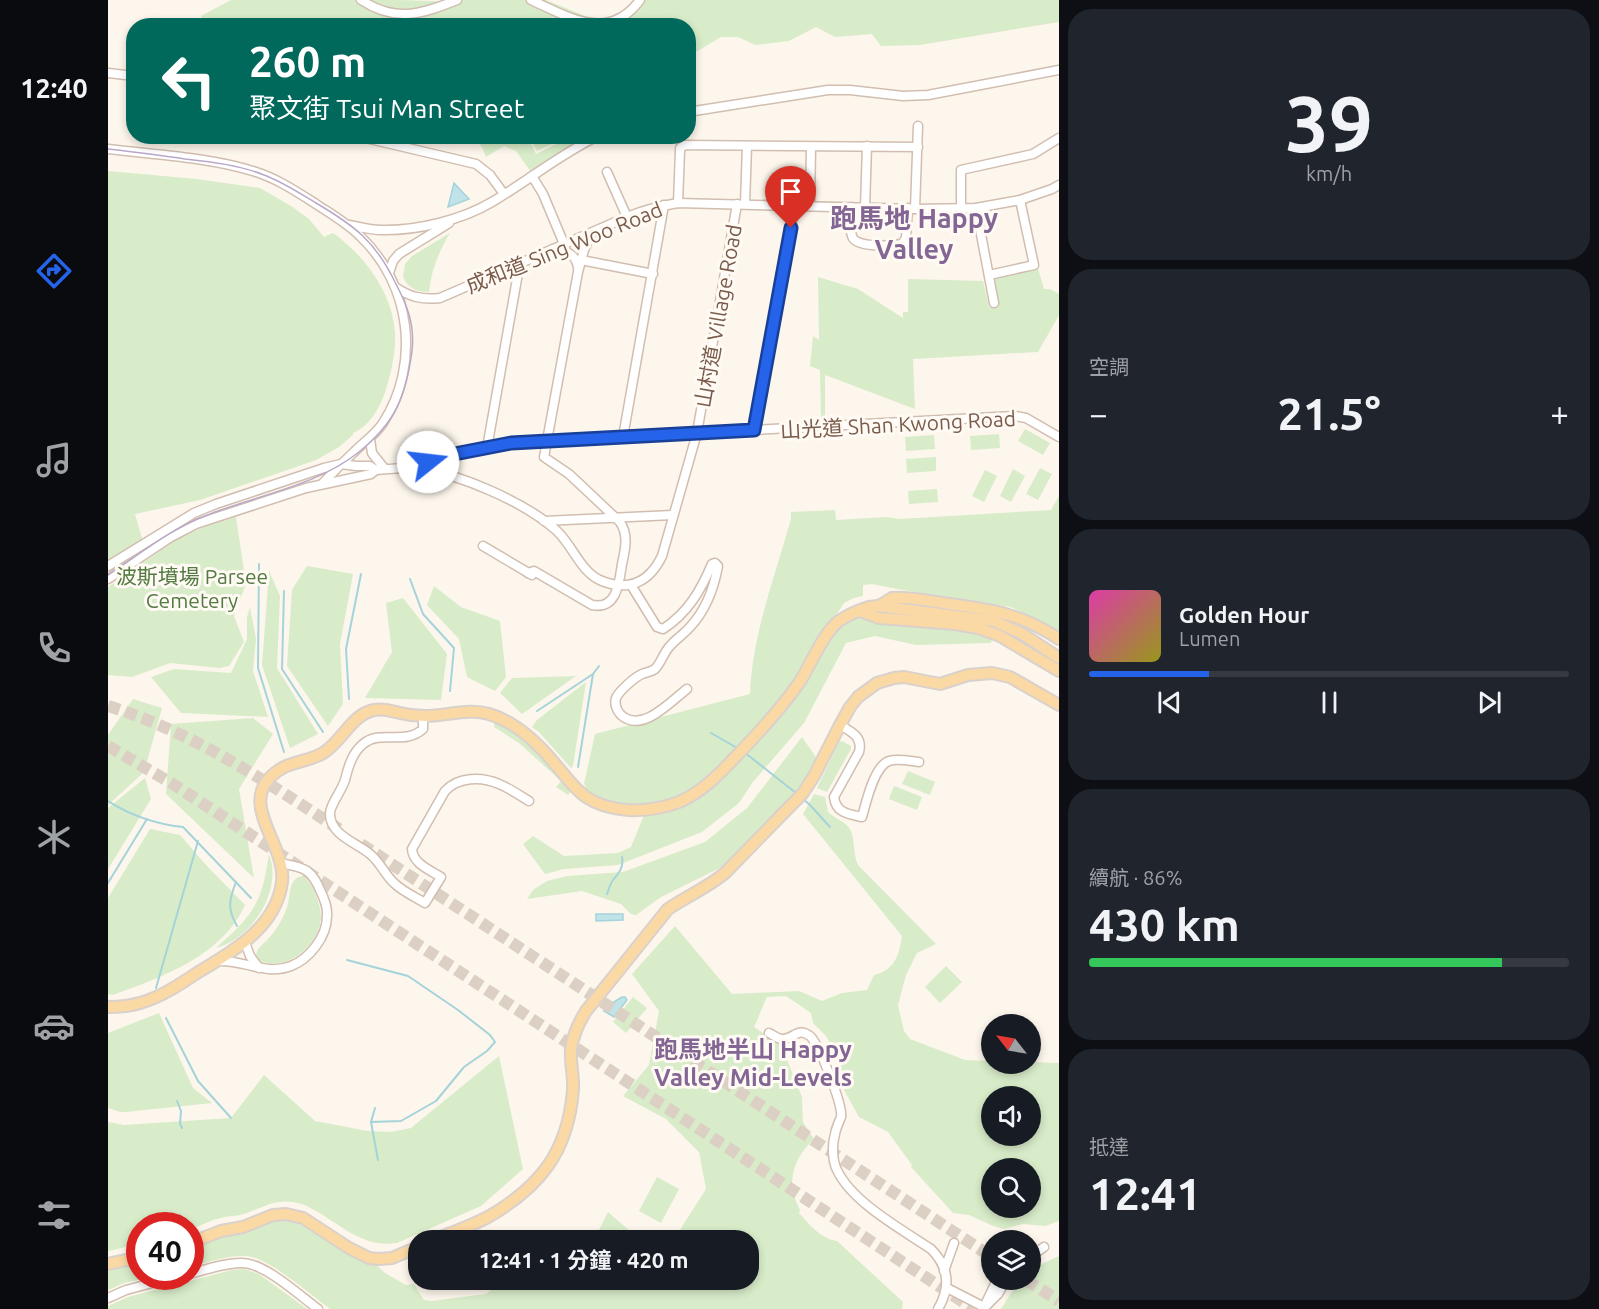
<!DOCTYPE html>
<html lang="zh-TW">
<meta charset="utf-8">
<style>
:root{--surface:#171b24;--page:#20242c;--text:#f1f3f6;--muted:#9ea1a6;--line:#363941;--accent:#2563eb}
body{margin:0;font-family:Ubuntu,"Noto Sans TC",sans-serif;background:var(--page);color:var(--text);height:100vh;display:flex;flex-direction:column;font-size:22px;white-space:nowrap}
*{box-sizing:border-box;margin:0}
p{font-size:20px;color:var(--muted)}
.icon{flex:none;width:33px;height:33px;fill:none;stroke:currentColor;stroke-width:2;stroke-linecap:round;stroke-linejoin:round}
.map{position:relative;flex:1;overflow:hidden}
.panel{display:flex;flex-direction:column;gap:9px;padding:9px;background:#0d0f14;width:540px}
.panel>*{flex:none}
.guide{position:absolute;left:18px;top:18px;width:570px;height:126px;border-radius:24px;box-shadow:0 3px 9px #0003;background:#00695c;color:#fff;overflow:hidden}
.needle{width:39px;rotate:301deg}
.tools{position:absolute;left:873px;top:1014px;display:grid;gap:12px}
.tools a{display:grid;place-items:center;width:60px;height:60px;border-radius:50%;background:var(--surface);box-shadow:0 3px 9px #0003;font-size:30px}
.speed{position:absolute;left:18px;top:1212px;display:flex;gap:12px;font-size:30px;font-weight:700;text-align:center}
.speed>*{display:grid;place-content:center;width:78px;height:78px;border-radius:50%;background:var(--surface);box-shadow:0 3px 9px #0003;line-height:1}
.speed .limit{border:9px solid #d22;background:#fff;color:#111}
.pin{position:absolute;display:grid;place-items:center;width:51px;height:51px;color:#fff;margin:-62px -26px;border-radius:50% 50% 50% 0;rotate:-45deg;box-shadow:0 0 6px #0007}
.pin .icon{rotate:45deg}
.me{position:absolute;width:66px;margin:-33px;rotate:74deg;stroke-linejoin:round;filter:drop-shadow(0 0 4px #0008)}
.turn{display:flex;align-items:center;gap:21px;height:126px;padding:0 24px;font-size:27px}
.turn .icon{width:78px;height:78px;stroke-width:2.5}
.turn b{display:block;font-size:42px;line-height:51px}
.big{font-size:45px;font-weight:700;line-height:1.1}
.panel .tile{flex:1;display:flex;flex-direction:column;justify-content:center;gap:9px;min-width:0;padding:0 21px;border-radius:24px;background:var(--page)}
.panel .dial{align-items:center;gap:0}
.dial b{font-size:78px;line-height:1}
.song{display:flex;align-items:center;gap:18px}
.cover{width:72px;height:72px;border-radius:9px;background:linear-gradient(135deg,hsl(320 70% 55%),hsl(60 70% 35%))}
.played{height:6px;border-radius:3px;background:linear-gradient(90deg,var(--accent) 25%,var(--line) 25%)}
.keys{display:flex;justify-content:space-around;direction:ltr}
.heat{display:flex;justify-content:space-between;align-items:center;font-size:33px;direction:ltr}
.charge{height:9px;border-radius:4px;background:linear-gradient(90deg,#34c759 86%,var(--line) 0)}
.trip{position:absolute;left:300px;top:1230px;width:351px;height:60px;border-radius:24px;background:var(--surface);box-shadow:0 3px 9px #0003;font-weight:700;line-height:60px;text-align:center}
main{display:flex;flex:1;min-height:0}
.tabs{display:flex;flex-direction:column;width:108px;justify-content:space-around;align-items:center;background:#090b0e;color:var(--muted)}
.tabs .icon{width:42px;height:42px}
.tabs .selected{color:var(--accent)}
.tabs b{font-size:27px;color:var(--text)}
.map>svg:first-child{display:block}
.green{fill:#d8ecc9;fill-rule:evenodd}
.water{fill:#bfe3e8;stroke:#a5d3da;stroke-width:1.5}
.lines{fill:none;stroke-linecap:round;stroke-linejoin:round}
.stream{stroke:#a5d3da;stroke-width:2}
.highway-tunnel{stroke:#dcd0c4;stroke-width:12;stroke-dasharray:12 6;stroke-linecap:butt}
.minor-casing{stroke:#d1beb0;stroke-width:11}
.major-casing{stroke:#dad1cd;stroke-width:14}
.minor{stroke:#fff;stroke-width:8}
.major{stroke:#fbd9a5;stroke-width:10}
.tram{stroke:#b9a8c9;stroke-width:1.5}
.route-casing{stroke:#184099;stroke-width:15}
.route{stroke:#2563eb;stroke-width:10}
.labels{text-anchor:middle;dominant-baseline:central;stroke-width:6;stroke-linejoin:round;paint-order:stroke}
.street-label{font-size:21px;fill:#7a5c4d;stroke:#fffaf3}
.park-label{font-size:21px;fill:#537a41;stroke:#fffaf3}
.quarter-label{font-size:24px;font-weight:bold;fill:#846695;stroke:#fffaf3}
.district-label{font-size:27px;font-weight:bold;fill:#846695;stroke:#fffaf3}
</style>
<main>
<nav class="tabs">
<b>12:40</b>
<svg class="icon selected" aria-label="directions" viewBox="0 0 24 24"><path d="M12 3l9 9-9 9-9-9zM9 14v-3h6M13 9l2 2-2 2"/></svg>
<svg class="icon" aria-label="music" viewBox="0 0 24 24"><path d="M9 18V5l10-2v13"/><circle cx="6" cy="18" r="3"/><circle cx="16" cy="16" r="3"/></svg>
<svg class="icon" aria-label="phone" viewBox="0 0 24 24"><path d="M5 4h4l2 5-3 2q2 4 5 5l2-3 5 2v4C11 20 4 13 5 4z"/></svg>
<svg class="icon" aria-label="climate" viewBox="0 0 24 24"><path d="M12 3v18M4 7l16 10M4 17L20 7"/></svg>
<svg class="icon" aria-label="car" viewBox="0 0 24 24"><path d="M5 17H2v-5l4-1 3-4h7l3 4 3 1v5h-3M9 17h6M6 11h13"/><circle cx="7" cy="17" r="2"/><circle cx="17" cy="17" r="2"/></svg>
<svg class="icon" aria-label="filters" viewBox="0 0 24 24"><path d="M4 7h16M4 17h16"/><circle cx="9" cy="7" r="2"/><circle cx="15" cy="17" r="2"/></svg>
</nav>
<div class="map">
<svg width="951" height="1309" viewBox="0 0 951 1309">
<rect width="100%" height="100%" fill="#fdf6ec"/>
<!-- green -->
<g class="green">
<path d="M123,0H289L326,1L338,3L354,0H438L492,22L527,5L530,0H951V22L812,45L773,46L764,34L727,37L708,27L681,41L647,45L630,37H613L581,56L580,26H99L93,16Z"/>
<path d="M486,136L425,175L408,151L396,146L378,157L374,147L366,137H420L428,154L462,137Z"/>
<path d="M421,137H443L446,143L429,151Z"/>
<path d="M0,171L89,179L152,188L183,206L201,219L216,237L225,233C256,255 284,292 287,332C288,350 284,369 279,386C274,404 263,426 245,433V435L231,447L208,460L92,500L27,514L35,542L0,563Z"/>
<path d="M342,233C331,251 323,271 321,292C309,292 300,288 295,277L297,264L304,256Z"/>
<path d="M930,268L936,289H942L951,294V315L930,352L805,359L807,409L717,375V419H713L712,370L702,366L705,336L711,340L710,277L750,289L795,318V312H800V279L875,281L881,307L891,302L886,281L888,277Z"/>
<path d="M917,429L942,443L935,455L910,441Z"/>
<path d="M891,434L892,448L863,450L862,436Z"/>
<path d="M826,435L827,449L798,451L797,437Z"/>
<path d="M828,457V471L799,473L798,459Z"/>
<path d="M932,468L944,474L930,500L918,494Z"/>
<path d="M905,469L917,476L903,502L892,496Z"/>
<path d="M877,470L889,476L876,502L864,496Z"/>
<path d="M829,489L830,502L801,504L800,491Z"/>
<path d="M951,496V633L917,614L903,607L789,589L764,584L755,585V596L746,598L736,603L707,647L682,688L666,710L610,770L579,795L550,803L531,807L500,803L484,795L476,787L478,786L476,784L487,734L642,694C644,635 667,576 683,519V512L727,510L728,520L779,517L791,519L943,510Z"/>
<path d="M128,517L138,584L126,616L136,642L121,666L111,668L62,663L24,677L0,675V587L68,540L96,527Z"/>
<path d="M199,566L245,574L232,644L235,704L220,726L179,666L184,590Z"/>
<path d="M161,571L172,596L169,668L210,734L182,748L154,665Z"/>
<path d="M326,586L353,607L392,621L398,677L387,691L359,677L351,639L319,605Z"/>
<path d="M295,598L339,654L333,700L257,698L284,652L278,603Z"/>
<path d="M142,607L148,639L145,671L160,717L73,713L43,677L66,669L123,673L139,639V617Z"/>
<path d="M750,615L845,628L884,639L883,643L808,645L767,636L738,643L696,723L645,782L631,803L594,832L510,865L456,869L437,874L415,844L425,836L456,856L510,853L523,847L536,815L561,808L618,772L732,624Z"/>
<path d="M468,676L414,714L392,693L404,678Z"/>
<path d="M478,682L465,766L463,768L431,732L424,727L429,720Z"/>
<path d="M25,699L54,708L36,772L0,805V735Z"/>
<path d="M145,718L165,734L131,789L146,878L58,794L63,724Z"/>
<path d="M386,720L398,726L424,744L464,789L460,795L448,787L453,781L411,743L386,727Z"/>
<path d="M694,737L710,760L688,791L614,867L553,897L528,915L523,914L513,904L474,891L419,899L425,890L439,881L459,876L515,872L597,842L639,808Z"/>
<path d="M734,741L743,746V749L719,792L709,788L731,742Z"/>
<path d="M800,771L827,782L822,795L794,784Z"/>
<path d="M37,778L43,799L0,869V808Z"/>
<path d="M786,786L814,797L809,810L781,799Z"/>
<path d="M706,794L717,797L720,812C726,818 739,822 743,831C747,841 745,854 750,865L828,944L809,953L798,975L790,1005L796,1031L802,1039L857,1060L883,1061L884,1064H922L923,1062L951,1063V1221L937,1226L915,1224L896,1229L885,1226L861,1215L845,1213L803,1167L804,1165L780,1132L751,1117L736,1090L739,1080L727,1058V1050L717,1035L705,1023L703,1013L678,996L659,997C654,1007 651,1017 646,1027L673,1045L694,1097L695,1122L706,1139C691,1153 681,1171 685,1192C686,1198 690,1205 692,1210L691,1213C701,1224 713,1239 729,1241L795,1302L794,1309H222C203,1295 160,1257 138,1256C120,1255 100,1262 83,1267V1250L114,1237L137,1233L167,1221L173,1220L183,1221L192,1224L239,1254L265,1262L277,1273L298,1285L306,1284L316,1300L324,1301L378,1294L395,1280H451L465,1282L467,1280H640V1240H486L500,1212L530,1238L570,1233L598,1189L591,1152L558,1119L515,1096L541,1065L551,1011L524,974L567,926L624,994L691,991L714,1001L734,993L759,990L766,975C787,970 791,955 794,936L695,814ZM884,1096H922V1136H884ZM884,1168H922V1208H884Z"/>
<path d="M42,829L72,835L98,865L137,905C114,956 54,977 5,995L0,994V898Z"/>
<path d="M161,854C175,890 145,938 108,948C122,935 138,922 147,905C156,889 158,871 161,854Z"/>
<path d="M195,876C202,881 205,888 208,896C211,903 213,910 213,918C210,947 180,971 152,961L148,955L149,951C152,946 155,944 159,940C168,931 175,919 179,907C183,896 180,877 195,876Z"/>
<path d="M838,966L854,982L832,1003L817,987Z"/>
<path d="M525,997L539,1008L518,1033L505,1022Z"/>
<path d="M51,1013L85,1088L104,1103L18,1112H12L0,1108V1033Z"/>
<path d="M391,1056L415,1169L373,1206L289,1243C250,1249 228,1218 194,1204C169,1197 159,1206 136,1214C129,1216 121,1216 113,1218C103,1220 93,1225 83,1230L82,1226H32L31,1244L0,1251V1122L16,1125L123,1118L156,1075L207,1121L260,1131L282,1132L303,1128Z"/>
<path d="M549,1177L571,1189L553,1223L531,1211Z"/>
<path d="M951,1256V1309H893L903,1293L914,1280H922L923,1269Z"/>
<path d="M31,1263L32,1276L43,1277L16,1283L0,1290V1271Z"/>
<path d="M136,1269L151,1274L199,1309H0V1306L20,1297L124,1270Z"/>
</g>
<!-- water -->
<g class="water">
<path d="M346,183L361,199L340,207Z"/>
<path d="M488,914H515V920L488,921Z"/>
<path d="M514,997H517L519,1000L506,1017L496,1011V1008Z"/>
</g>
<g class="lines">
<!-- stream -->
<g class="stream">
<path d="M151,564L150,668L176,752"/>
<path d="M302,579L315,614L346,648L342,691"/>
<path d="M176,591L174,669L215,732"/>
<path d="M241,699L238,649L253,574"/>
<path d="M429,711L485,674L491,666"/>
<path d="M603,733L631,749"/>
<path d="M636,752L688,793"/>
<path d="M470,767L485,674"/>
<path d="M695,799L702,805L722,827"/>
<path d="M0,801C22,815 48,824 75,827L143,898"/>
<path d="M128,882C121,900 119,909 129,926"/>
<path d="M0,883L39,819"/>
<path d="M499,894C501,889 502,884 505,880C511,873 516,867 514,857"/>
<path d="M239,960L300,976L350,1010L382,1035L387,1042L379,1051L356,1067L328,1101L293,1121L263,1122"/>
<path d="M48,988L90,841"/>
<path d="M58,1018L90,1081L123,1118"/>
<path d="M69,1101L73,1111L72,1124L74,1128"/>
<path d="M267,1108L263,1122L270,1160"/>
</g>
<!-- highway-tunnel -->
<g class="highway-tunnel">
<path d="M0,706C87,733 155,780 231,829"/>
<path d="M0,746L65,784L866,1309"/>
<path d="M253,844L884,1257"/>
<path d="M918,1280L951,1301"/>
</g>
<!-- minor casing -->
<g class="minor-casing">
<g id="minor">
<path d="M253,0C288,23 314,14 349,0"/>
<path d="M423,0C461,17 500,43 532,0"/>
<path d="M0,73L26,76"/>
<path d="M580,112L720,90H742L795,96L820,95L951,70"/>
<path d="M249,136L368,164L382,175L396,194"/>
<path d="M0,149C48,155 102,157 148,172C170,179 189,192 208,204C223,214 239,223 252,236C303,284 313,364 275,423C267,435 256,442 246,452C235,462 224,473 214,484"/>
<path d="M499,172L519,217"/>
<path d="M424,176L435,194L456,244"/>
<path d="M570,203L572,151V148L577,145L810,147"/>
<path d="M637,204L639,146"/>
<path d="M702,206L703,147"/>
<path d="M743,207C743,216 741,228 744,236C747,248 783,246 794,244L798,238L800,208"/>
<path d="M757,207L759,146"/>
<path d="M868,208L886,303"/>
<path d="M807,209L810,126"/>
<path d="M853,209V170L925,154L951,138"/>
<path d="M241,225C252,227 263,230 273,230C308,231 354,220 384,202C420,181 452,154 490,136"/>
<path d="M445,249C458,251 468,253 470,268"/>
<path d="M473,260L545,274"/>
<path d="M281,273L285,261L291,254L341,223"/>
<path d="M881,275L926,265L912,200"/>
<path d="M287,287C302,297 314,300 332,298L519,217C536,210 552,206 570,203L807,209L868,208L912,200L944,189L951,185"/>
<path d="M646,430L681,244L686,206"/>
<path d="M515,437L556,205"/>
<path d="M262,439L264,453L276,468"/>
<path d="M379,448L412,262"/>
<path d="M309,467C352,475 416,501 449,531C465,546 473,573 494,581C522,592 542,581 554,556L589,433L629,204"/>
<path d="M436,521L565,515"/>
<path d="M375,546L424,575"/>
<path d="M0,566L86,513L108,504L216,468L233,464L248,466H262L268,470L308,467L331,457L403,443L907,416L918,418L951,437"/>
<path d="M420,573L426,571L484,605C509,610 511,583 514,564C517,550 521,535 512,522L461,474L436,457L470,272L476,250L484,233"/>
<path d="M0,579L63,537L88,524L198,488L263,474L268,470"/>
<path d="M523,585L549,627L555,629C580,613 593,590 604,564L607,563L610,566C606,588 598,610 582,627C576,634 568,639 562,646C556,652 553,663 547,669C543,672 539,672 534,674C527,677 511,691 508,698C506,704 509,711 513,715C534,734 563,701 579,689"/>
<path d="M315,717V729C296,746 273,729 255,744C244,753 240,768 237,780C234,790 221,807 222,814C222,835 249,843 262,854C272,862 277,875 286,883C294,891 307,897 317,903L333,877C322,870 305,864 304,849L337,791C350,777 373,776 391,784C401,788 411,795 421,801"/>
<path d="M732,725C744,732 755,737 751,752L726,797C728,813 740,814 754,817C758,803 766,766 781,761C790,758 802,761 811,762"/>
<path d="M137,942L142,956L151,968"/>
<path d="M110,961C135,959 157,976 183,966C201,959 219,937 219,916C220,907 216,898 212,890C209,883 206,876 199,871C191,866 181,865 172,863"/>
<path d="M661,1033C665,1035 669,1038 673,1039C686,1040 689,1026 702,1036C711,1044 735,1105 733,1117C731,1122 728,1128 727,1134C724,1144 724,1160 729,1170C744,1202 793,1229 823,1249C841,1267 843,1287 830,1309"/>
<path d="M890,1240H891"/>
<path d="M922,1257L936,1247"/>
<path d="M836,1271L846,1243"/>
<path d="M82,1274C99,1269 117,1263 134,1263C157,1263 191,1295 210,1309"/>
<path d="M839,1288L876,1307L889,1280"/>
<path d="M0,1298L18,1290L71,1276"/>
<path d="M879,1305L890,1294L898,1280"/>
</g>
</g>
<!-- major casing -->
<g class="major-casing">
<g id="major">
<path d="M771,606L886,621L913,633L951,658"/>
<path d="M752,611L771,618L847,624L870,628L892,636L951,671"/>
<path d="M0,1007C11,1007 22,1006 32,1003C53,997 71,985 89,973C124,952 168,928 174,882C179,843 125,801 171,770C185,760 204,762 218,751C235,739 245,714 266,710C275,708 283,711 292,713C300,715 309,716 317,716C338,716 361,708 381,714C408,722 430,743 447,764C457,775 465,788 478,797C490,805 506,809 520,810C538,811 555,808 571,802C597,791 616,769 635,749C656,727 676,705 693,680C703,663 717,631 731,621C740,615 751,610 761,607C767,606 767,607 773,605C776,603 782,599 784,598C797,596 829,602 842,604C885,610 914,614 951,639"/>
<path d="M325,1240C343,1233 363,1226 380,1217C432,1187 460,1152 465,1090C466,1077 462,1063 463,1049C465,1036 471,1022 478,1011L560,909C579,896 599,888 617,873L695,793L706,776L732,725L742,707L750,697L769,683L786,678L796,677L832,684L860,675L884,673L902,677L951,705"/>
<path d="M82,1243L113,1231L135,1227L165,1215L178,1214L195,1218L241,1248L261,1258L271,1259L284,1258L310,1247"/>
<path d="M0,1264L32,1257"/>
</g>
</g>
<!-- minor -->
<use href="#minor" class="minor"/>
<!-- major -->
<use href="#major" class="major"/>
<!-- tram -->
<path class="tram" d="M0,149C26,152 51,155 77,159C104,162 131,165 156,175C175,182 191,193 208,203C247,226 267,241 287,282C299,305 307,324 304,351C298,396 288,422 251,452C207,487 148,495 97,516C61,530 32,554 0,575"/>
</g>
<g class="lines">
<!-- route casing -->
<g class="route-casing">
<path id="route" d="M320,462L331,457L403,443L646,430L683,228"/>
</g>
<!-- route -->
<use href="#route" class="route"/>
</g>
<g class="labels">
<!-- street labels -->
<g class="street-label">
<text transform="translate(456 247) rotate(-22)">成和道 Sing Woo Road</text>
<text transform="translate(610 316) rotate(-80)">山村道 Village Road</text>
<text transform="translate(790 424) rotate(-3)">山光道 Shan Kwong Road</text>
</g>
<!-- park labels -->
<g class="park-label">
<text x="84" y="576">波斯墳場 Parsee<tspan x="84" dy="24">Cemetery</tspan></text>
</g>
<!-- quarter labels -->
<g class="quarter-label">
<text x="645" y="1049">跑馬地半山 Happy<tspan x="645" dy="28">Valley Mid-Levels</tspan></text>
</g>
<!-- district labels -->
<g class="district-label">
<text x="806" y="218">跑馬地 Happy<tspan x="806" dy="31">Valley</tspan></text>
</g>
</g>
</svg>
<div class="tools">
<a><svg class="needle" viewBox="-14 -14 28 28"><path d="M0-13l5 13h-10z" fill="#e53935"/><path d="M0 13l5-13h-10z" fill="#9ea1a6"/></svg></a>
<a><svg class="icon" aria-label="sound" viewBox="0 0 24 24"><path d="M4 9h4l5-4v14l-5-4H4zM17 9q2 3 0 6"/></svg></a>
<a><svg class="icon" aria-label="search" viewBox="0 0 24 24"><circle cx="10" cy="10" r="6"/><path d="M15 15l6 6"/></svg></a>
<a><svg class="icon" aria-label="layers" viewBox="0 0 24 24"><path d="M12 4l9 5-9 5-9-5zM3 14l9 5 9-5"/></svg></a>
</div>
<div class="speed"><div class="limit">40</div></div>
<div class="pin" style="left:683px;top:228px;background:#d93025"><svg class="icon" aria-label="arrive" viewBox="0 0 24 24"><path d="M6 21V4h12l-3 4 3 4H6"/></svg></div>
<svg class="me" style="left:320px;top:462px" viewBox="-20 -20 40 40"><circle r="19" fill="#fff"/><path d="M0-13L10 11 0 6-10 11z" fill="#2563eb"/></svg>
<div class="trip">12:41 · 1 分鐘 · 420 m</div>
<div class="guide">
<div class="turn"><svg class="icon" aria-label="left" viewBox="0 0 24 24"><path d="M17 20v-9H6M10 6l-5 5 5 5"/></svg><div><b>260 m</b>聚文街 Tsui Man Street</div></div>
</div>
</div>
<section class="panel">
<div class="tile dial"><b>39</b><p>km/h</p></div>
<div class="tile"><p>空調</p>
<div class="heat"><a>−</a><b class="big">21.5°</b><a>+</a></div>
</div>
<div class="tile">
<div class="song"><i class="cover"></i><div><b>Golden Hour</b><p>Lumen</p></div></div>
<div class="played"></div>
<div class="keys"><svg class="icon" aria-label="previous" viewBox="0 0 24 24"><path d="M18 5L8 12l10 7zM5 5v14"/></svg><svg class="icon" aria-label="pause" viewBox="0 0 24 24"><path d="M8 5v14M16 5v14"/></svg><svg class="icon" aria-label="next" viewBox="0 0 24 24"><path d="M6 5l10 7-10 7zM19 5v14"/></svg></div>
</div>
<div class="tile"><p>續航 · 86%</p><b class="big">430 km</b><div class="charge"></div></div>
<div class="tile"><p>抵達</p><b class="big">12:41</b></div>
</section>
</main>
